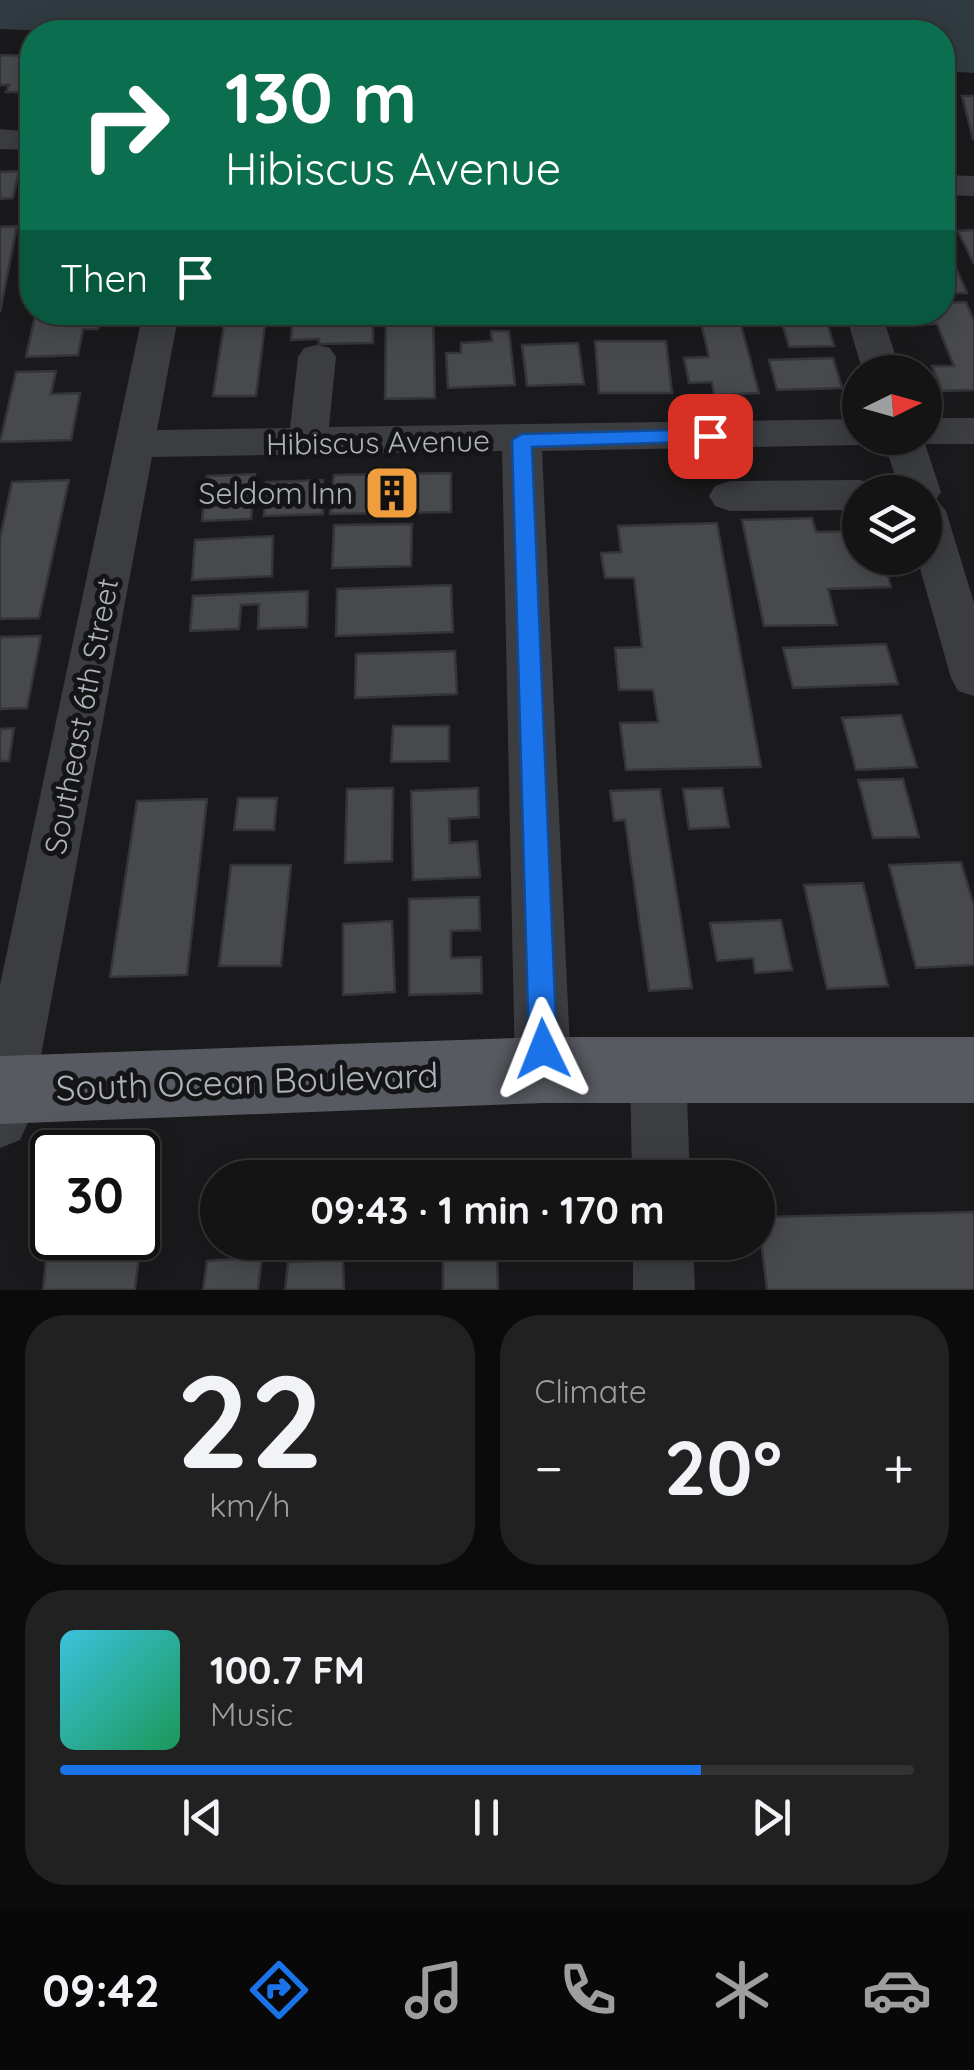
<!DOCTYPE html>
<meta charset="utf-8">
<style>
:root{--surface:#141415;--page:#212122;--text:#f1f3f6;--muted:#9d9ea0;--line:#333334;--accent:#1a73e8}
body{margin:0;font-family:Quicksand,sans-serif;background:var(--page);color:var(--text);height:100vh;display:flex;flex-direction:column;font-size:38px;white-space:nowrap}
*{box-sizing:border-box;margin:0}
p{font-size:32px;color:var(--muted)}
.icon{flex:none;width:55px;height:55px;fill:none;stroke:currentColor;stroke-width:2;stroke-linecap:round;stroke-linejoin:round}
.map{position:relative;height:1290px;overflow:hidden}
.panel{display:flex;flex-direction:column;gap:25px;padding:25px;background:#0b0b0c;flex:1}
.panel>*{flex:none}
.guide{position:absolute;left:20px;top:20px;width:935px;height:305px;border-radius:40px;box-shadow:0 5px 25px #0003,0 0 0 2px var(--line);background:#0b6e4f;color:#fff;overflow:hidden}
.needle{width:65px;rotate:85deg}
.buttons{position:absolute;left:842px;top:355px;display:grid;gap:20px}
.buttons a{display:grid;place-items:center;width:100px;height:100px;border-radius:50%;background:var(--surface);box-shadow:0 5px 25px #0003,0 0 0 2px var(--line);font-size:50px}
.speed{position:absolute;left:30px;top:1130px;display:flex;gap:20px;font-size:50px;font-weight:700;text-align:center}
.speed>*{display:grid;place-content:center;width:130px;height:130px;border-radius:50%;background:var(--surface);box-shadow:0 5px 25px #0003,0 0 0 2px var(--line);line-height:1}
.speed .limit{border:5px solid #111;border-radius:15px;background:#fff;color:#111}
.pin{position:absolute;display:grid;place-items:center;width:85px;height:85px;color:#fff;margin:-42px;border-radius:20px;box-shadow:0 5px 15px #0006}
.me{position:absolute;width:110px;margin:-55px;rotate:358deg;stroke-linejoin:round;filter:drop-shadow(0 0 8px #0008)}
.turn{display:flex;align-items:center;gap:35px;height:210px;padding:0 40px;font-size:45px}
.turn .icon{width:130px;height:130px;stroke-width:2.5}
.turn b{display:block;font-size:70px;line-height:85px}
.then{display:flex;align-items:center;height:95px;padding:0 40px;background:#0003;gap:20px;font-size:38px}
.big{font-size:75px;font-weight:800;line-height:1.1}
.panel .tile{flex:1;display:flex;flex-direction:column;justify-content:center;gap:15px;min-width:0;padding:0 35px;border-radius:40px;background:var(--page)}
.panel .dial{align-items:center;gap:0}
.dial b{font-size:130px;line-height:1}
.song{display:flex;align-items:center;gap:30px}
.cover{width:120px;height:120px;border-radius:15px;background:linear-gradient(135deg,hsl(190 70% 55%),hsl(150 70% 35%))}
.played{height:10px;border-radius:5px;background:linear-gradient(90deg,var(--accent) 75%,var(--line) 75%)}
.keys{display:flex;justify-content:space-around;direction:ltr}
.heat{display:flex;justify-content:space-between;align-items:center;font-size:55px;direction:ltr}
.panel .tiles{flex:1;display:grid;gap:25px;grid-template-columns:1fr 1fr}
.tile:last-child{grid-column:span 2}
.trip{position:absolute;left:200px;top:1160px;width:575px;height:100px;border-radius:50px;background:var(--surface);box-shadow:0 5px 25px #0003,0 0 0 2px var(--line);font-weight:800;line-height:100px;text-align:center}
.dock{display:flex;height:160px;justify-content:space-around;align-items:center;background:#080808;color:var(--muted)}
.dock .icon{width:70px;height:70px}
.dock .active{color:var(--accent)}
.dock b{font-size:45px;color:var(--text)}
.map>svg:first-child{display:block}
.water{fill:#303b41}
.building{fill:#47494c;stroke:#343538;stroke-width:2.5}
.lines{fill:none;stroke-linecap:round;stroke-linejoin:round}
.minor{fill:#3b3d41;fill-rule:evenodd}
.major{fill:#575a60;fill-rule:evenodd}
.route{fill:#1a73e8;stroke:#114b97;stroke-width:2.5}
.labels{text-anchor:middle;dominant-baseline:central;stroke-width:10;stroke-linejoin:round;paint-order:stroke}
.street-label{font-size:30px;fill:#adb3bc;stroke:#151517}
.poi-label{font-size:30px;fill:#adb3bc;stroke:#151517;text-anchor:end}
.near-street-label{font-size:35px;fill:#adb3bc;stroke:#151517}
</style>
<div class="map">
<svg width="974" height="1290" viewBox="0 0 974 1290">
<rect width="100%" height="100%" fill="#1a1a1c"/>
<!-- water -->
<path class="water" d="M0,0H974V73L943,71L942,32H74L0,29Z"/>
<!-- building -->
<g class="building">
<path d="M0,55L32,56V92H6L9,85H0Z"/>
<path d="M962,96H974V139H973Z"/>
<path d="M19,171L13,198L0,199V172Z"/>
<path d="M17,226L0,312V227Z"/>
<path d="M974,230V264L958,231Z"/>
<path d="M942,236L967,293H942Z"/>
<path d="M966,302L974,321V390L942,391L932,366H954L937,324H918L914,312H942V303Z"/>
<path d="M36,312H101L98,329H83L78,355L26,357Z"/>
<path d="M293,312H433L435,398L385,399L386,321H373V343L319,344V339L291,340Z"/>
<path d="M779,312H824L834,346L789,347Z"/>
<path d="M266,317L256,396H213L225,318Z"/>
<path d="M740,321L759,393L714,395L712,382L689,383L684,358L709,357L701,323Z"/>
<path d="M491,331H509L515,385L448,388L446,353H461V343L492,341Z"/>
<path d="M595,341H666L672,393H599Z"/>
<path d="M578,343L584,384L527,386L522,345Z"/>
<path d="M833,358L842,388L777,390L769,360Z"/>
<path d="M56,371L51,394L80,393L71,440L0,442L16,372Z"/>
<path d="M451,473V512L330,514L334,475Z"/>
<path d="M255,474L251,519L202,521L207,476Z"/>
<path d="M69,480L39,618L0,619V538L12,482Z"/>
<path d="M323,480V514L264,516L266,482Z"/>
<path d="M812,518L816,532L860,531V558H883L891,587L828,589L837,625L764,626L742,520Z"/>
<path d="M717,523L761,767L626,770L620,723L658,722L653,690H619L615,648L642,647L634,578H605L601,553L621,552L618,526Z"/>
<path d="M412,524L411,566L332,568L334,525Z"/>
<path d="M273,536L272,576L192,580L195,540Z"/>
<path d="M451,585L453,632L336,636L337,589Z"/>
<path d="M308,591L307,627L258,629L259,604L241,605L239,629L190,631L193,596Z"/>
<path d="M41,636L27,708L0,709V637Z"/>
<path d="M886,644L898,684L793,688L783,648Z"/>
<path d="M455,651L457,694L355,698L356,654Z"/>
<path d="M901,715L917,767L856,770L842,718Z"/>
<path d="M393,726H449V761L391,762Z"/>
<path d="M14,728L9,761H0V729Z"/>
<path d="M903,779L919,837L873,838L858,780Z"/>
<path d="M393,788L392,861L345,863L347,789Z"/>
<path d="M478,788L479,817L449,819L450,843L477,841L480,877L413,880L411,791Z"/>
<path d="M722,788L729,827L689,829L683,789Z"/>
<path d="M660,789L692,988L649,991L625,820L614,821L610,791Z"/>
<path d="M238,798H277L274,830H234Z"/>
<path d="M207,799L187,975L110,977L137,801Z"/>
<path d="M961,862L974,906V965L916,968L889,865Z"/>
<path d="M231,865H291L281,966H219Z"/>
<path d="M863,883L888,986L827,989L804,885Z"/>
<path d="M479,897L480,930L451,931V958L481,957L482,993L409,995V899Z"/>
<path d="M781,920L792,970L755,973L753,958L717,961L710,923Z"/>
<path d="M392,921L395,992L343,995V924Z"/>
<path d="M974,1212V1290H767L758,1217Z"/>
<path d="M138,1229H142L135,1290H43L48,1239L138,1238Z"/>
<path d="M443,1242H497L498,1290H443Z"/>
<path d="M262,1257L258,1290H203L207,1261Z"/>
<path d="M343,1260L344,1290H285L288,1262Z"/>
</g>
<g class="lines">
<!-- minor -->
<g class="minor">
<path d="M0,129L32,132V150L0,149Z"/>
<path d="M942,175L974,176V196L942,195Z"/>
<path d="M143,312H179L157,430L290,428L298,357L304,348L317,345L330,348L336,357L329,427L860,419V438H876L860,445L542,451L571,1070L563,1089L543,1097L523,1089L515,1070L502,451L152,457L29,1120L20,1140L0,1148V985Z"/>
<path d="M845,312H881L901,372H863Z"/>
<path d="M925,418H974V444H925L941,492L936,499L946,511L974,603V696L958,691L951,678L917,558H925V492H900L883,438H925Z"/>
<path d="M860,480L875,485L879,492H860V510L730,511L715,506L709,496L715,486L730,481Z"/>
<path d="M658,1044L678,1052L686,1071L690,1178H632L630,1071L638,1052Z"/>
<path d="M633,1242H693L695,1290H633Z"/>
</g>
<!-- major -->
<path class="major" d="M543,1037H974V1103H543L0,1124V1056Z"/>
</g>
<!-- route -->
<path class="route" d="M710,429L720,436L717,441L532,447L557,1049L553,1059L543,1063L533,1059L529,1049L512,440L522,434Z"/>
<!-- icons -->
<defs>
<g id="building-square" transform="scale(2.875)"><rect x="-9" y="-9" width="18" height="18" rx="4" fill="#f09d3e" stroke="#151517"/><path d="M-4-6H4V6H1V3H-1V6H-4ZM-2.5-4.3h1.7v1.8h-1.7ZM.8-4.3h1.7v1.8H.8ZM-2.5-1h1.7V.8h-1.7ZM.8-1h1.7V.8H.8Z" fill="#111"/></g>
</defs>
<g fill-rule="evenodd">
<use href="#building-square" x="392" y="493"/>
</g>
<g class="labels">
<!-- street labels -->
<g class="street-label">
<text transform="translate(378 442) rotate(-1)">Hibiscus Avenue</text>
<text transform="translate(81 716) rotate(-79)">Southeast 6th Street</text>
</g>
<!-- poi labels -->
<g class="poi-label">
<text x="353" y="493">Seldom Inn</text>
</g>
<!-- near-street labels -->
<g class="near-street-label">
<text transform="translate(247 1081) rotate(-2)">South Ocean Boulevard</text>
</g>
</g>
</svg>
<div class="buttons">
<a><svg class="needle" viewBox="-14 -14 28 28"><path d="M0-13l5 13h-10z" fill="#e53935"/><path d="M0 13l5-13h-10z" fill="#9d9ea0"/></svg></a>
<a><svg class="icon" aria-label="layers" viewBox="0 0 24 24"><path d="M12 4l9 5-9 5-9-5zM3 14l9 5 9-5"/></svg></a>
</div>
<div class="speed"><div class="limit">30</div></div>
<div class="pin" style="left:710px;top:436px;background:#d93025"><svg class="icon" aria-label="arrive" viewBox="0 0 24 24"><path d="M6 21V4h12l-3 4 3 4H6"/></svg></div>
<svg class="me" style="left:543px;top:1049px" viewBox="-20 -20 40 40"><path d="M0-17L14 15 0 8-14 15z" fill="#1a73e8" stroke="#fff" stroke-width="4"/></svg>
<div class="trip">09:43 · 1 min · 170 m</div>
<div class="guide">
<div class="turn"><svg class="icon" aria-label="right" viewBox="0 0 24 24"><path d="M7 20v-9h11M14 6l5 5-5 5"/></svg><div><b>130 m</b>Hibiscus Avenue</div></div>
<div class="then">Then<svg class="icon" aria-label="arrive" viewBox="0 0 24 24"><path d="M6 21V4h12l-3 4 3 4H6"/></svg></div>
</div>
</div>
<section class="panel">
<div class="tiles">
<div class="tile dial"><b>22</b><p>km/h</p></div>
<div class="tile"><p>Climate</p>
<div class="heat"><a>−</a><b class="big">20°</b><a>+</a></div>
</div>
<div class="tile">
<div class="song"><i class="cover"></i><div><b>100.7 FM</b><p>Music</p></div></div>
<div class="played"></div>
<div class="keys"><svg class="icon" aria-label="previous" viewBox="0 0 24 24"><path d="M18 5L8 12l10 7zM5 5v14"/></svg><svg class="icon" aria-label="pause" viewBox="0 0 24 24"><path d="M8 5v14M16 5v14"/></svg><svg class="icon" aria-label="next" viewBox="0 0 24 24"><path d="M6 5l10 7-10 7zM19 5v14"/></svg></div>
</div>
</div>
</section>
<nav class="dock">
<b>09:42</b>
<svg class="icon active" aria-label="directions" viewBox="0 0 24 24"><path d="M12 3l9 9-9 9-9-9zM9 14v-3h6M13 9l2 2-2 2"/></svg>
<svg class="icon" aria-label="music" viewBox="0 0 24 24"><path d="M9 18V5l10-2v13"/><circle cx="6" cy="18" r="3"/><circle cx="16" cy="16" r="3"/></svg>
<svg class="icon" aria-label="phone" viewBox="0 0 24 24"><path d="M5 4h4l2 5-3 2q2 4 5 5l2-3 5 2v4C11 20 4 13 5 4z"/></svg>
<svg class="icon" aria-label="climate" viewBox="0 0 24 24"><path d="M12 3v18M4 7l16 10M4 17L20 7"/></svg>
<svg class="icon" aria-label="car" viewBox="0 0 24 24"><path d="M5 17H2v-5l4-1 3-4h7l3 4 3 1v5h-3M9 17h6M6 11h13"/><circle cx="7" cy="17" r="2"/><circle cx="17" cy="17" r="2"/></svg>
</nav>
